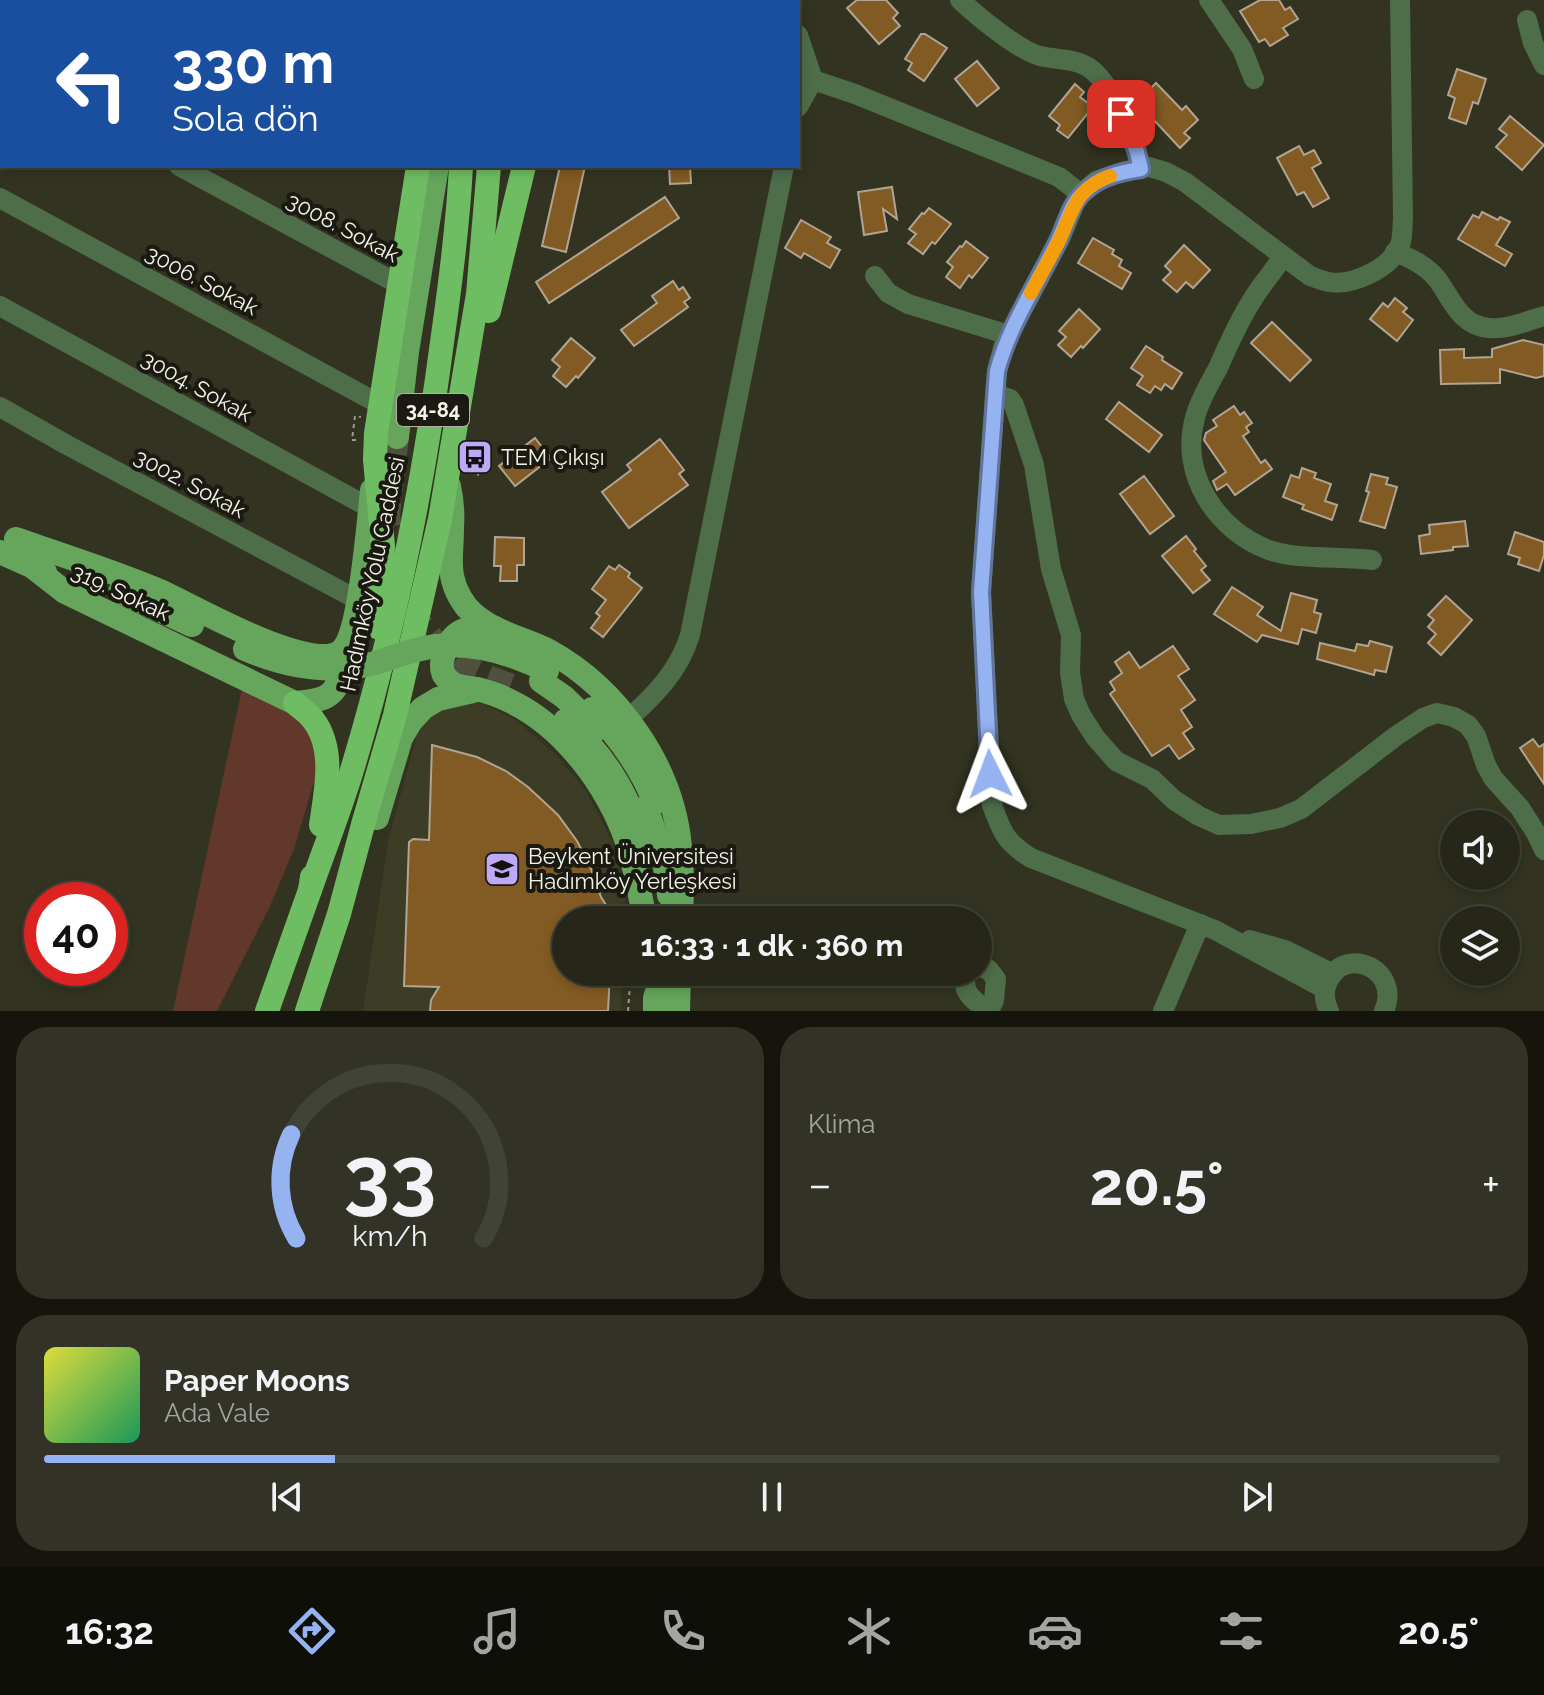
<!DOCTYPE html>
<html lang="tr">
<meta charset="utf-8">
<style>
:root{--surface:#262619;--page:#323226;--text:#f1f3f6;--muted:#a4a5a2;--line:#424338;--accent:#95b2f1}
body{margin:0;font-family:Raleway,sans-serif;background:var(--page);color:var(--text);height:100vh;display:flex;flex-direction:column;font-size:30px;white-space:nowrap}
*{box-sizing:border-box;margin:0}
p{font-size:26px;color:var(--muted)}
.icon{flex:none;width:44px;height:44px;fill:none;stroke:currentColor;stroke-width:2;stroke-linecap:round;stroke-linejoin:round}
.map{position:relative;height:1011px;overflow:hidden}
.details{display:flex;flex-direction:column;gap:16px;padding:16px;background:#15150e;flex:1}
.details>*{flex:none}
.guide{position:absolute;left:0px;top:0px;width:800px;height:168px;box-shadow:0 4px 12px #0003,0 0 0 2px var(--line);background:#1a4fa0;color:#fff;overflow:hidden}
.fabs{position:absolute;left:1440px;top:810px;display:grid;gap:16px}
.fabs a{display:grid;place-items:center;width:80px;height:80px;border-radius:50%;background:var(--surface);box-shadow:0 4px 12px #0003,0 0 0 2px var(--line);font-size:40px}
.speed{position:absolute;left:24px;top:882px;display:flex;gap:16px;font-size:40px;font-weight:700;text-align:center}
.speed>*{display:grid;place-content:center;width:104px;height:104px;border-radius:50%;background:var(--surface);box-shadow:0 4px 12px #0003,0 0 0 2px var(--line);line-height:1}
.speed .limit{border:12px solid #d22;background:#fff;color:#111}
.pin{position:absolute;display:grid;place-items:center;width:68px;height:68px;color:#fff;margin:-34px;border-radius:16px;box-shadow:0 4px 12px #0006}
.me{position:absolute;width:88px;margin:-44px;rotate:357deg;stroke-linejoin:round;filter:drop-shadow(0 0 6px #0008)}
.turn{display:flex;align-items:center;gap:28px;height:168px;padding:0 40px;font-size:36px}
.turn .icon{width:104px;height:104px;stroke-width:2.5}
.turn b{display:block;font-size:56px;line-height:68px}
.big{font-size:60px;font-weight:700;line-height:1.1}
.details .card{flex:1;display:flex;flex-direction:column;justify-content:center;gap:12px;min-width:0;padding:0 28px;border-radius:32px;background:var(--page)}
.details .dial{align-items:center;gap:0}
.dial svg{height:208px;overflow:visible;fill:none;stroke:var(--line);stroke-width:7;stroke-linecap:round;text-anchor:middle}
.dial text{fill:var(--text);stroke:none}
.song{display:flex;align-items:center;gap:24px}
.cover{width:96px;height:96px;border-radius:12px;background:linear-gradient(135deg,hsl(60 70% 55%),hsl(150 70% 35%))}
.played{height:8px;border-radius:4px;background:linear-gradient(90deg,var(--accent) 20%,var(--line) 20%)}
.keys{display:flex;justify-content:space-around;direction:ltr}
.heat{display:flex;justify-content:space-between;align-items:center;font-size:44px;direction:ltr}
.details .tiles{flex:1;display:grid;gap:16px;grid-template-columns:1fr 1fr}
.card:last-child{grid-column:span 2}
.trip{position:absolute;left:552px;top:906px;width:440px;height:80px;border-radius:40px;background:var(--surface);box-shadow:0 4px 12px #0003,0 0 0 2px var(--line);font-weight:700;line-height:80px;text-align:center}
.menu{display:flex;height:128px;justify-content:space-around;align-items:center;background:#0f0f0a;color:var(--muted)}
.menu .icon{width:56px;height:56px}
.menu .on{color:var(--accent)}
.menu b{font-size:36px;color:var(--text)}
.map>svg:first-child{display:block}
.built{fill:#3d3c24}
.green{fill:#61382b}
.building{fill:#825b24;stroke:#b2a493;stroke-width:2}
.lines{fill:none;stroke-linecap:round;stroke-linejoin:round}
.major-tunnel{stroke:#50503f;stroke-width:24;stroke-dasharray:24 12;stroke-linecap:butt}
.path{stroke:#9c9c8e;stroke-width:2;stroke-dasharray:4 4;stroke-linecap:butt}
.minor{stroke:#4e6d49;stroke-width:20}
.major{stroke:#66a65c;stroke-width:24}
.highway{stroke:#6fbd62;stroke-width:24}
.major-bridge{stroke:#66a65c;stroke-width:24}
.route-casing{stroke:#61749d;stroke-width:20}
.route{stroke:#95b2f1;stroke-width:14}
.slow{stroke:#f59e0b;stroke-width:14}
.labels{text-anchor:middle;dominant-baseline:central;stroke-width:8;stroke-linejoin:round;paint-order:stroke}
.shield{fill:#1a1a12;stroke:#b2b2a8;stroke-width:2}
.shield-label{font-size:20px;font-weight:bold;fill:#f3f3e8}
.street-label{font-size:22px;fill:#f3f3e8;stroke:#1a1a12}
.poi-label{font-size:22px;fill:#f3f3e8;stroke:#1a1a12;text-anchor:start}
</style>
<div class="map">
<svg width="1544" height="1011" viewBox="0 0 1544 1011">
<rect width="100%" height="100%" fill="#333321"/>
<!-- built -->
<path class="built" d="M472,701L491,707L517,721L555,754L585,789L613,843L625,895L624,920H566V972H622L621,1011H363L388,841L420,724L443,707Z"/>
<!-- green -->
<path class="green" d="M243,684L302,718L317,745V772L294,849L270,906L217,1011H173Z"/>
<!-- building -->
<g class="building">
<path d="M857,0H886L898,13L893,18L900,26L879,44L847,8Z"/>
<path d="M1260,0H1279L1285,10L1290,7L1298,19L1283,28L1288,35L1270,46L1265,39L1259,42L1240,11Z"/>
<path d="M921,34H925L947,48L924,81L908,70L912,63L905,59Z"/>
<path d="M977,61L999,88L977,106L955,79Z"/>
<path d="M1457,69L1486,79L1478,104L1473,102L1466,124L1449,118L1455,98L1448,95Z"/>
<path d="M1156,83L1182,110L1186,106L1198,120L1184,133L1190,138L1180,148L1137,102Z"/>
<path d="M1075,84L1084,92L1080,97L1093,107L1068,138L1057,130L1060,125L1049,116Z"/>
<path d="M1510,116L1544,145L1522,170L1496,147L1507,135L1499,129Z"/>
<path d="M1299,146L1304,155L1314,150L1321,163L1312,168L1329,198L1313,207L1304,192L1297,195L1277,158Z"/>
<path d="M560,166H585L566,252L542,246Z"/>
<path d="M669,166H690L691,183L670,184Z"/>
<path d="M892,187L897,219L883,209L887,231L864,235L858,192Z"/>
<path d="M665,197L679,218L549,303L536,282Z"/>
<path d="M929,208L951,224L935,244L932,242L923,254L908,243L916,234L909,229L922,213L924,214Z"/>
<path d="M1482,212L1498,220L1500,217L1510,222L1496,245L1512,254L1505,266L1458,239L1473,215L1479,218Z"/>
<path d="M801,220L831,237L827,243L840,250L830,268L804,253L801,258L785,248Z"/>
<path d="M1093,238L1114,250L1112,254L1122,260L1119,266L1131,273L1122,289L1078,263Z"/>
<path d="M966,241L988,258L972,278L969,275L960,288L946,277L953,267L947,262L960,246L962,247Z"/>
<path d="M1184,245L1210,270L1193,288L1186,282L1177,292L1163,280L1171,272L1165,266Z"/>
<path d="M673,281L679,290L683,287L690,298L684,302L688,307L634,346L621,330L657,303L652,296Z"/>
<path d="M1395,298L1407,308L1403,312L1413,320L1397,341L1370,319L1383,303L1388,307Z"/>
<path d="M1079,309L1100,329L1083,348L1081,346L1071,357L1058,345L1066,337L1059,331Z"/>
<path d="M1272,322L1311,360L1290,381L1251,343Z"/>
<path d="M571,338L595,358L578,378L576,376L566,387L553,376L560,367L552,360Z"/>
<path d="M1523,340L1544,345V376L1536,378L1500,369V383L1441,384L1440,350L1464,349V358L1492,357V349Z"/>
<path d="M1146,346L1163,357L1162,360L1182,373L1172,389L1165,384L1161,390L1155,386L1150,393L1137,385L1143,376L1131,368Z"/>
<path d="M1119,402L1162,435L1149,452L1106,419Z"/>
<path d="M1234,406L1240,415L1244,412L1252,423L1246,427L1249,432L1243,436L1261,463L1265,460L1272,469L1235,495L1227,484L1217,490L1213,481L1226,472L1204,440L1206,433L1217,426L1213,420Z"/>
<path d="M535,438L551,458L515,486L499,466Z"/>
<path d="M660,439L684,470L679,474L688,485L629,528L602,492L631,470L627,465Z"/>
<path d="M1302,468L1316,473L1314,478L1331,484L1325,501L1337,505L1332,520L1302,509L1304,505L1283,497L1291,475L1299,478Z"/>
<path d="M1371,474L1388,478L1386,484L1397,487L1385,528L1360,521L1369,492L1366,491Z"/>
<path d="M1144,476L1174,516L1150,534L1120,494Z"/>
<path d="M1465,521L1468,546L1453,547V550L1421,554L1419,536L1430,534L1429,525Z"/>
<path d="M1515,532L1544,542V555L1539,571L1518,564L1520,558L1508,554Z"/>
<path d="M1186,536L1196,549L1194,551L1206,566L1201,570L1210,580L1193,593L1162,556Z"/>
<path d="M495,537L524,538V565H517V581H500L501,566H494Z"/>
<path d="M619,565L630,573L628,577L642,588L603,637L591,628L600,616L596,613L606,600L592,589L609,566L615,570Z"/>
<path d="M1232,587L1263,607L1257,615L1281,631L1291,593L1317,600L1314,612L1321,614L1316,633L1302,629L1298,644L1262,635L1257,642L1214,614Z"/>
<path d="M1446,596L1472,620L1441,655L1428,643L1436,634L1428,627L1434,620L1428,615Z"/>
<path d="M1370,641L1392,647L1386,672L1375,670L1374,675L1317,659L1320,643L1355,651L1357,644L1368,646Z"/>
<path d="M1173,646L1189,669L1178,676L1195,700L1181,710L1192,727L1183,733L1194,749L1179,759L1169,745L1152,756L1110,694L1115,690L1110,682L1122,673L1115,662L1129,652L1140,668Z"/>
<path d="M1533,739L1539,747L1544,744V784L1520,748Z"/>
<path d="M432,745L477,757L506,771L528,787L558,815L577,841L590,866L601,897L608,908V915L607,920H566V972H610L608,1011H430L431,1000L439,987L404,986L409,842L413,839L429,840Z"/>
</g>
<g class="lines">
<!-- major-tunnel -->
<g class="major-tunnel">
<path d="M389,526L388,515L397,437"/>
<path d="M408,607C421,624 433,642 449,655C467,671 494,679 517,688"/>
</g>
<!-- path -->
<g class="path">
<path d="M356,440H352L355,416L361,417"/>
<path d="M471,450L485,452L481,475H478L482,454"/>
<path d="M628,1011L631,972"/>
</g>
<!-- minor -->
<g class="minor">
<path d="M791,0V2"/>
<path d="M960,0C977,16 1018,50 1040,56C1056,60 1074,58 1088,67C1112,82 1135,142 1141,169"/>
<path d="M1209,0L1242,49L1254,79"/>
<path d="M208,2V0"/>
<path d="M522,2V0"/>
<path d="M1527,20L1533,43L1544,65"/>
<path d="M798,35L813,80"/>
<path d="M0,70L2,71"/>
<path d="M813,80L855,94L1059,177L1081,194"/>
<path d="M798,107L813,80"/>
<path d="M179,166L400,285"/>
<path d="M0,198L381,405"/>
<path d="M1395,252C1410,258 1426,265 1437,279C1452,299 1460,326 1489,328C1507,330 1527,321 1544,316"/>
<path d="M1283,257C1273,272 1260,286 1251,302C1238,322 1228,346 1218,368C1210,383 1199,401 1195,418C1179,474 1217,531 1269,550C1296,560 1342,556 1372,560"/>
<path d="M875,276L888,293L908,304L1009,335"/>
<path d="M0,306L370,508"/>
<path d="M995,394L1010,399L1014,405L1034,465L1051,569L1071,635L1070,673L1074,699L1081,715L1095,737L1116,761L1152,779L1174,800L1199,816L1219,825L1251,824L1280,818L1301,809L1396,736L1423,718L1437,713L1454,717L1468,725L1476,736L1486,765L1493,778L1520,808L1536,833L1544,850"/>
<path d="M0,407L67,445L358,600"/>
<path d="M627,720C655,695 679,671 690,635L784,166"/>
<path d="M1250,940L1285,950L1333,974"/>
<path d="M978,967L988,969L996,979L994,1000L989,1011"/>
<path d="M968,972C958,990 974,1001 988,1011"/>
<path d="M1325,989L1215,930L1031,858C1005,842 1002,832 992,805L981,592L995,394L997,371L1004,344L1060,239L1075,203L1081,194L1096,181L1125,171L1149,167L1166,172L1185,182L1310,276C1316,278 1323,281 1329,282C1353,286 1391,268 1400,245C1403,238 1402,227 1403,219L1400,0"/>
<path d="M1163,1011L1200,924"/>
<path d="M1329,1011C1324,1001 1323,991 1328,981C1346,944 1402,970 1384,1011"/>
</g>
<!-- major -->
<g class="major">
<path d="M122,0L126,2"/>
<path d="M317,2V0"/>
<path d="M397,437L407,352L437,166"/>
<path d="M449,486C452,500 453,514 452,528C452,556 446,574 461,599C479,630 520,636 549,651C618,689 673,767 680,847C683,871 682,896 681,920"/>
<path d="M16,539C64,556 113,571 160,591C192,605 311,675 341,651C360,635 369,519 372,490"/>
<path d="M0,552L45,572"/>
<path d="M33,567L65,592L295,703C312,701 334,701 338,680C339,669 336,663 329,656"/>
<path d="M120,592L192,625"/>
<path d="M495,628C486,628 474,627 465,630C449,635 437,661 444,675C446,678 450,682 453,684C460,687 470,688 477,689C489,692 501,696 512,702C565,728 608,787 627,842C635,867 640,894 645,920"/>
<path d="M541,681L564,697L597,729"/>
<path d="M592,709C619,737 641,767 655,803"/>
<path d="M565,721C603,753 624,788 641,835"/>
<path d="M646,807L664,860L669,895"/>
<path d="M377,818L401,738L411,721L423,708L438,699L473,691"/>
<path d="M655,1011V998L663,972"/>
<path d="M678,1011L679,972"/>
</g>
<!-- highway -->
<g class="highway">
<path d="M432,2V0"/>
<path d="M469,2V0"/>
<path d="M497,2V0"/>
<path d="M557,2V0"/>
<path d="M489,311L524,166"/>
<path d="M379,628L383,546L375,460L376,433L418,166"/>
<path d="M295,703C299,707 305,711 309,715C337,744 326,790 321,825"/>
<path d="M310,890C324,850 340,810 352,770C395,628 424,482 443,335C451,279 458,223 461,166"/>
<path d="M267,1011L310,890L312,877"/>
<path d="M307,1011L339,914L364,821L395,715L440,519L478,294L489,166"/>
</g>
<!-- major-bridge -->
<path class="major-bridge" d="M245,649C284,666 328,674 371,664C392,658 413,649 436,646C476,642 512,653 547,671"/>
</g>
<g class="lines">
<!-- route casing -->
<g class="route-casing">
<path id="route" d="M990,774L981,592L997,371C1010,324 1037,284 1058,241C1066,225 1070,204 1084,192C1099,177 1120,172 1141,169L1137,152L1121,114"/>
</g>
<!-- route -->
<use href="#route" class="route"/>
<!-- slow -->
<path class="slow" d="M1031,293C1040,276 1049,260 1058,243C1073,212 1074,189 1110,176"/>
</g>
<!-- icons -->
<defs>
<g id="bus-square" transform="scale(1.8)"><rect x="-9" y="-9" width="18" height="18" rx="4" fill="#bda9f5" stroke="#1a1a12"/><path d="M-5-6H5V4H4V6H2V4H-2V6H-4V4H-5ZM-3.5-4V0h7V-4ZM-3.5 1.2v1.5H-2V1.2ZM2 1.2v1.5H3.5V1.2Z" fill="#111"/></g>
<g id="university-square" transform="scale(1.8)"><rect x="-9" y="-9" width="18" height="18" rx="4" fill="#bda9f5" stroke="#1a1a12"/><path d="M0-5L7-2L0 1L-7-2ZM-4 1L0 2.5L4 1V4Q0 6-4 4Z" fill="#111"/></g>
</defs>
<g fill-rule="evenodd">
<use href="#bus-square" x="475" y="457"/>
<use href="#university-square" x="502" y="869"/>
</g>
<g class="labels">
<!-- shield labels -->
<rect class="shield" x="397" y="394" width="72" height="32" rx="6"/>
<g class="shield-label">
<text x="433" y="410">34-84</text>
</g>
<!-- street labels -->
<g class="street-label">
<text transform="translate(343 227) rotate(28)">3008. Sokak</text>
<text transform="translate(202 280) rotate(28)">3006. Sokak</text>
<text transform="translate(197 386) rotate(29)">3004. Sokak</text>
<text transform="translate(190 483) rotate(28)">3002. Sokak</text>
<text transform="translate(372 574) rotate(-78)">Hadımköy Yolu Caddesi</text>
<text transform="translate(121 592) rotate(25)">319. Sokak</text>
</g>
<!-- poi labels -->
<g class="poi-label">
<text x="501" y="457">TEM Çıkışı</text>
<text x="528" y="856">Beykent Üniversitesi<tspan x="528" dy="25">Hadımköy Yerleşkesi</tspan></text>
</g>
</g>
</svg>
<div class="fabs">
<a><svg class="icon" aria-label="sound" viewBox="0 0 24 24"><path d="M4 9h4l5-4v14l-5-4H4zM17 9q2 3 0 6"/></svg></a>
<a><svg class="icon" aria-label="layers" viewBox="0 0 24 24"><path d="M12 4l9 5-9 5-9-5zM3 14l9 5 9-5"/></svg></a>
</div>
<div class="speed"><div class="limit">40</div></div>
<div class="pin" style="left:1121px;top:114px;background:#d93025"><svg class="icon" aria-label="arrive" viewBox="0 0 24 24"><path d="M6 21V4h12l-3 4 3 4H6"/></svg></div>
<svg class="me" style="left:990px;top:774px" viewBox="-20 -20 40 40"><path d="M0-17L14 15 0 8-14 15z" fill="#95b2f1" stroke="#fff" stroke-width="4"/></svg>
<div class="trip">16:33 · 1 dk · 360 m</div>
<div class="guide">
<div class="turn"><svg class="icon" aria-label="left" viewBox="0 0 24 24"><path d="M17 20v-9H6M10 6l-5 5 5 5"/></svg><div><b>330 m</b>Sola dön</div></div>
</div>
</div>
<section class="details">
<div class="tiles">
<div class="card dial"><svg viewBox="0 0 100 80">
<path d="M14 69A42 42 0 1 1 86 69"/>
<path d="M14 69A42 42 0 0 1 12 29" stroke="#95b2f1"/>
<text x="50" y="56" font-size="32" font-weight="700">33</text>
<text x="50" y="72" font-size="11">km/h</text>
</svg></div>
<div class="card"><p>Klima</p>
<div class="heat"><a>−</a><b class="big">20.5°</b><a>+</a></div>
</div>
<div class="card">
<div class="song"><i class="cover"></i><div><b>Paper Moons</b><p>Ada Vale</p></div></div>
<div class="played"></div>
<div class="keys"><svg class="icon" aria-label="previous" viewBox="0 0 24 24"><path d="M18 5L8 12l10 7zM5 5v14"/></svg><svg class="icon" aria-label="pause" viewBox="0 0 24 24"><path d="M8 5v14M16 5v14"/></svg><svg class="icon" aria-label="next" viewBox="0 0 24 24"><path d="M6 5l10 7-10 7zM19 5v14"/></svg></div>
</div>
</div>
</section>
<nav class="menu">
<b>16:32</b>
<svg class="icon on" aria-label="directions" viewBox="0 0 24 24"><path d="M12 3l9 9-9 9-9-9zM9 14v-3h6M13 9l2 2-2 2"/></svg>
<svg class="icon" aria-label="music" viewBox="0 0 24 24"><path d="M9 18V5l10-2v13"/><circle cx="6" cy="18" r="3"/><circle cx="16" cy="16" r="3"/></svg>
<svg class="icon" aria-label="phone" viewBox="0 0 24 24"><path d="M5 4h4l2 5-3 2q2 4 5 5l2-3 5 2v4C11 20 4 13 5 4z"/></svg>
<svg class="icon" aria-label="climate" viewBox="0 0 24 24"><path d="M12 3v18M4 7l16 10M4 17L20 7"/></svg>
<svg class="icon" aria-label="car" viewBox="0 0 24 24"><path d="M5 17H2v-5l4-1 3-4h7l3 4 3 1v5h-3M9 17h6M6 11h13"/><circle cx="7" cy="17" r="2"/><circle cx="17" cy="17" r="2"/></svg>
<svg class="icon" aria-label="filters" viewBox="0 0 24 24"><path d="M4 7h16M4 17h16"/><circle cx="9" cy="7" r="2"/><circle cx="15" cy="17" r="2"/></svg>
<b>20.5°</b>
</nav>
